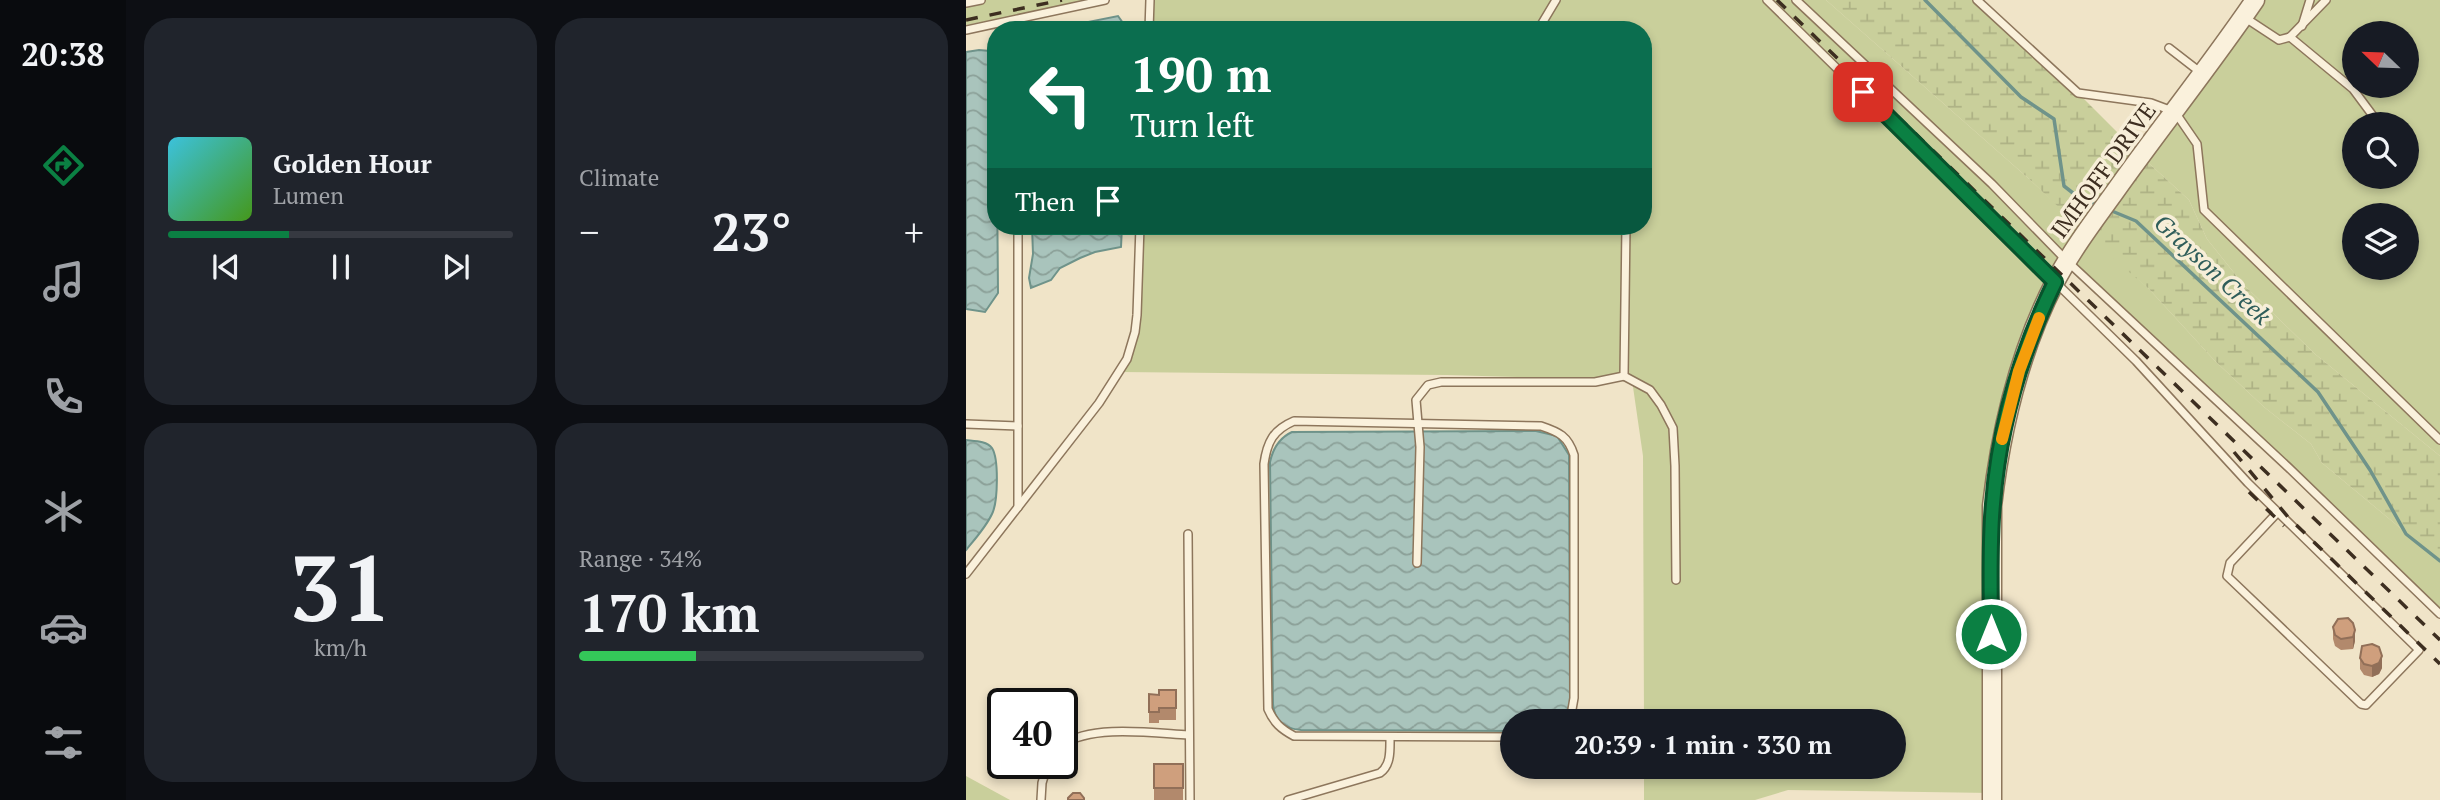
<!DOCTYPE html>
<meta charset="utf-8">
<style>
:root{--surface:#171b24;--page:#20242c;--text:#f1f3f6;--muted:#9ea1a6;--line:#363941;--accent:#0b8043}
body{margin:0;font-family:"PT Serif",serif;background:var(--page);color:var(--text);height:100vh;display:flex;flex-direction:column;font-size:26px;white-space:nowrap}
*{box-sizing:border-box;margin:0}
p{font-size:23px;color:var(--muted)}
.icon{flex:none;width:38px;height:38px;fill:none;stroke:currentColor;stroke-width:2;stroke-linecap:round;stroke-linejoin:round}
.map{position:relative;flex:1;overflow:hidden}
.sheet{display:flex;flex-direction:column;gap:18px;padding:18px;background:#0d0f14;width:840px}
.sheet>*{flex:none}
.guide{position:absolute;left:21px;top:21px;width:665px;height:214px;border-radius:28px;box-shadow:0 4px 10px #0003;background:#0b6e4f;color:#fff;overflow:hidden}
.needle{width:46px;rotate:293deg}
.tools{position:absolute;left:1376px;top:21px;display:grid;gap:14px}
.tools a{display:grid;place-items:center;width:77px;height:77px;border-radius:50%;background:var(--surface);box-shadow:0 4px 10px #0003;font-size:35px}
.speed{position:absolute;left:21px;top:688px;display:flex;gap:14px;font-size:35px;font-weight:700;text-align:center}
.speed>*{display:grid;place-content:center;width:91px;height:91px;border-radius:50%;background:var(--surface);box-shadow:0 4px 10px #0003;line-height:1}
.speed .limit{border:4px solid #111;border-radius:10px;background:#fff;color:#111}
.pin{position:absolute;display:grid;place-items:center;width:60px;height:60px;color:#fff;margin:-30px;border-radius:14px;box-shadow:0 4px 10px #0006}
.me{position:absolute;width:77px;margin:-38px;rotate:0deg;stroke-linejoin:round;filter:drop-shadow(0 0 5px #0008)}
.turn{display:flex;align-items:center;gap:24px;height:147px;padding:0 28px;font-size:32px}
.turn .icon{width:91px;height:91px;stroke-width:2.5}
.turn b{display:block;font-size:49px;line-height:60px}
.then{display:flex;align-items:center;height:66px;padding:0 28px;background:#0003;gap:14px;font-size:26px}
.big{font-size:52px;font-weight:600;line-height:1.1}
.sheet .tile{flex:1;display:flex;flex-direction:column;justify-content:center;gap:10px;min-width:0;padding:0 24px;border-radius:28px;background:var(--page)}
.sheet .dial{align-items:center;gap:0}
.dial b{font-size:91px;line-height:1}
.song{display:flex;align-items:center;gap:21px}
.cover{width:84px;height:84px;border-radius:10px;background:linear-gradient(135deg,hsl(190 70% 55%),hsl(100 70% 35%))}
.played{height:7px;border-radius:4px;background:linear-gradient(90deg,var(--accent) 35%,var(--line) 35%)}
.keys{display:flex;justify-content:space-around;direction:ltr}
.heat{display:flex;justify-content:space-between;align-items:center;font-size:38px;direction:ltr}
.charge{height:10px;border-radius:5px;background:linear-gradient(90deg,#34c759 34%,var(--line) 0)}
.sheet .tiles{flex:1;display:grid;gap:18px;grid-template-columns:repeat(2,1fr)}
.trip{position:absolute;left:534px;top:709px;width:406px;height:70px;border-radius:35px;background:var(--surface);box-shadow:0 4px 10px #0003;font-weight:600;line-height:70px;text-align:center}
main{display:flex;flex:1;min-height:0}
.tab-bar{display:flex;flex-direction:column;width:126px;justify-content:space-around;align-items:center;background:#090b0e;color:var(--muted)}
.tab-bar .icon{width:49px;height:49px}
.tab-bar .on{color:var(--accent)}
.tab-bar b{font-size:32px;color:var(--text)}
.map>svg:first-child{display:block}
.green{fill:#c9cf9b;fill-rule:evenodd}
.wetland{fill:url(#wetland-marsh)}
.water{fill:url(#water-waves);stroke:#6f938a;stroke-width:2}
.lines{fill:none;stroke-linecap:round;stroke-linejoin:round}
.stream{stroke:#6f938a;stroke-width:3.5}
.service-casing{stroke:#8d765c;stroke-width:10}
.tertiary-casing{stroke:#8d765c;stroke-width:21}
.service{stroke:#faf1dc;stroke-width:7}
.tertiary{stroke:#faf1dc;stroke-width:18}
.rail{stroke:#3d2e20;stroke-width:3.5;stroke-dasharray:12 12;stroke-linecap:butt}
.wall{fill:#b2896c}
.shaded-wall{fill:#916f58}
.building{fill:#cf9f7d;stroke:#916f58;stroke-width:2}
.route-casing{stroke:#07532c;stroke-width:18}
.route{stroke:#0b8043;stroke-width:12}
.slow{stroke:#f59e0b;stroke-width:12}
.labels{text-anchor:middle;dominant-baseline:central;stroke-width:7;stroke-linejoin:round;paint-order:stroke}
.street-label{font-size:23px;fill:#3d2e20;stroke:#f7eed8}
.water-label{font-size:24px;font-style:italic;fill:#2f5d5a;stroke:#f7eed8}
</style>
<main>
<nav class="tab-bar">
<b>20:38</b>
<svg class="icon on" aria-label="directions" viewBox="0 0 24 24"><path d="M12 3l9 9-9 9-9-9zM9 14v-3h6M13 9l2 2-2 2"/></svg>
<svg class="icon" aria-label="music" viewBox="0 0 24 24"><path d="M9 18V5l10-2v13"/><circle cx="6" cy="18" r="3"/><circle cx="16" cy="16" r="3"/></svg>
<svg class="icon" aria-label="phone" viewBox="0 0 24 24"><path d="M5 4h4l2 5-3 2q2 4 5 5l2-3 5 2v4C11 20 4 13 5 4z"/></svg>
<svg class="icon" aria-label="climate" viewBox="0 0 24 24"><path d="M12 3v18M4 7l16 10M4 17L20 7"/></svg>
<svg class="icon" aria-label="car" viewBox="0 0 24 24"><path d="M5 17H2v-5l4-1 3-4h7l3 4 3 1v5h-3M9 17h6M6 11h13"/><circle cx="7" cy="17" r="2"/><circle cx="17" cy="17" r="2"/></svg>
<svg class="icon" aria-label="filters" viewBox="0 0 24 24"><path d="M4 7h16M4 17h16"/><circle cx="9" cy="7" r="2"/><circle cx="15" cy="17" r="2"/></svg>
</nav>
<section class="sheet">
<div class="tiles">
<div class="tile">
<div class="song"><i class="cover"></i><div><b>Golden Hour</b><p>Lumen</p></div></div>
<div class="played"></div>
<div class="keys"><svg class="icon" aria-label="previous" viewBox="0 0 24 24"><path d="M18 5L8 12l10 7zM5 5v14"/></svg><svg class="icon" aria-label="pause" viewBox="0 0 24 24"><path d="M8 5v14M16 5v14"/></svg><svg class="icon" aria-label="next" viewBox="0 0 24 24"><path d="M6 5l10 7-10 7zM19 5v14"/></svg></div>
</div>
<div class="tile"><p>Climate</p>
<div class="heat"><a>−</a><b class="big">23°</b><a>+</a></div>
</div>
<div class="tile dial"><b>31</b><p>km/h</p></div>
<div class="tile"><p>Range · 34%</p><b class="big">170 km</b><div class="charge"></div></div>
</div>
</section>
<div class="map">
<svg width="1474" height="800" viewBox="0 0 1474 800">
<defs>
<pattern id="wetland-marsh" width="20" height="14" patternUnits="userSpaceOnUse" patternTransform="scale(1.75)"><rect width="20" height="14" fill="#c9cf9b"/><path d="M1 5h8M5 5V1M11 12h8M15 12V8" fill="none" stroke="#aeb285"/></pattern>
<pattern id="water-waves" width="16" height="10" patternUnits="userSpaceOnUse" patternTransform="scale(1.75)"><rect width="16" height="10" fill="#a9c4bc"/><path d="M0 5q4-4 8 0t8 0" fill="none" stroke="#8ba098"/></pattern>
</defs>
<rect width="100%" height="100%" fill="#f0e4c8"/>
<!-- green -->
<g class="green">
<path d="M0,0H133L0,25Z"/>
<path d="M184,0H860L1062,178L1183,289L1249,361L1298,407L1345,444L1356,463L1474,561V614L1101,262L1089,282L1032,459L1026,793L822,790L789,800H678V767L928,766V721H678L677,456L666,380L481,375L154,372L166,346L174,226H677V30H183Z"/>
<path d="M1289,0H1474V456L1349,354L1277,284L1241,239L1223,200L1175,156ZM1388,33H1440V86H1388ZM1388,124H1440V177H1388ZM1388,215H1440V268H1388Z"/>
<path d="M0,776L44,800H0Z"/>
</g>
<!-- wetland -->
<path class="wetland" d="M860,0H1011L1112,93L1175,156L1223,200L1241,239L1277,284L1349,354L1474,456V561L1356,463L1345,444L1298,407L1249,361L1183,289L1142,254L1062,178Z"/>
<!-- water -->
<g class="water">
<path d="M152,16L162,30H82Z"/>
<path d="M13,50L24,51L30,58L32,293L19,312L0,309V52Z"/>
<path d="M66,226H156L155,247L129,252L114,258L94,268L85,280L65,288L63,278L67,254Z"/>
<path d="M570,431L591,436L603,455L604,703L598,721H546V731L335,730C319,729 308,720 307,704L304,462C307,448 313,438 326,432Z"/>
<path d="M0,440C8,441 21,441 26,448C33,459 32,502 26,514C20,527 9,539 0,550Z"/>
</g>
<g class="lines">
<!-- stream -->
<g class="stream">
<path d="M959,0L1055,97L1088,119L1098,186L1112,197L1131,205"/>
<path d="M1141,209L1170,221L1352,392L1404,470L1440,534L1474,561"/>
</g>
<!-- service casing -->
<g class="service-casing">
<g id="service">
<path d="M801,0L1170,361L1282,483L1453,650L1400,705L1395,704L1261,576L1264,563L1311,513"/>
<path d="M830,0L1026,184L1101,261L1323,468L1474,614"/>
<path d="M1011,0L1112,93L1185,103L1209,112L1231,144L1238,210L1474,440"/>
<path d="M0,3L15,0"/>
<path d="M1278,17L1313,40L1324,37L1360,0"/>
<path d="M1336,26L1344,0"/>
<path d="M0,30L139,0"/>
<path d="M183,30L184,0"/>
<path d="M572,30L590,0"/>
<path d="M1324,37L1387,89L1413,124"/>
<path d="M1203,48L1234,72"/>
<path d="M1440,160L1441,161"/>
<path d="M52,226V507"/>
<path d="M660,226L658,376L684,390L695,405L707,428L709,466L710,580"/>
<path d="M0,424L52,426"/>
<path d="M222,534L224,800"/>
<path d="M451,563L454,447L450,400L462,385L475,382H629L658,376"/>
<path d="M0,574L133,403L161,359L169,332L171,315L174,226"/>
<path d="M546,737L328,736C315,729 308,723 302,709L298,464C301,442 307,430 328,421L575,426C593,432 602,436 608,455V698L604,721"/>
<path d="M96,745C125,724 187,733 222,735"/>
<path d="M75,800L76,783L82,763"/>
<path d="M322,800L414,773C425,765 424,751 424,738"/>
</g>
</g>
<!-- tertiary casing -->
<g class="tertiary-casing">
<path id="tertiary" d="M1026,800V506C1035,428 1053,352 1089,282C1106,250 1127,222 1148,193C1194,128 1244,66 1289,0"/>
</g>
<!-- service -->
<use href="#service" class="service"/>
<!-- tertiary -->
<use href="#tertiary" class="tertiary"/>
<!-- rail -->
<g class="rail">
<path d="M811,0L1474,640"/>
<path d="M0,20L96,0"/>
<path d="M1268,452L1322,517L1474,664"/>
<path d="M1283,492L1318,526"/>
</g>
</g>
<!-- wall -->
<g class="wall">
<path d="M1382,618L1389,641L1387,649L1375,650L1369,646L1367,639V627Z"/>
<path d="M1394,658L1416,668L1413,674L1406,677L1398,675L1394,669Z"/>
<path d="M210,690V720H193V723H183V694L193,695Z"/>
<rect x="188" y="764" width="29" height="36"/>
</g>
<!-- shaded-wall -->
<g class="shaded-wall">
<path d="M1389,630V641L1387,649V637Z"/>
<path d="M1416,656V668L1413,674L1406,677V666Z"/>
</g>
<!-- building -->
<g class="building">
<path d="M1382,618L1387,623L1389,630L1387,637L1375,639L1369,635L1367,627L1372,619Z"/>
<path d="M1406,644L1413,647L1416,656L1413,663L1406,666L1398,664L1394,658L1396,646Z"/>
<path d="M193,690H210V708H193V712H183V694L193,695Z"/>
<rect x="188" y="764" width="29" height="24"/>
<path d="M107,793H114L118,798V800H102V798Z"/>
</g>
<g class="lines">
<!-- route casing -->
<g class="route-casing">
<path id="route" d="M897,92L1089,282C1055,352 1033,426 1027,504C1023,547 1025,591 1025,634"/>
</g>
<!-- route -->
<use href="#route" class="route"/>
<!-- slow -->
<path class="slow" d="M1036,439L1053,371L1073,318"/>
</g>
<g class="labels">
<!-- street labels -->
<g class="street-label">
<text transform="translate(1137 170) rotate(-54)">IMHOFF DRIVE</text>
</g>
<!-- water labels -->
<g class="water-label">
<text transform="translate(1247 269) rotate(43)">Grayson Creek</text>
</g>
</g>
</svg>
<div class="tools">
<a><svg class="needle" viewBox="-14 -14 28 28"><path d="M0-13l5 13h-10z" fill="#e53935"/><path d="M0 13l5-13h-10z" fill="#9ea1a6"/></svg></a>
<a><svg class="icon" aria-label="search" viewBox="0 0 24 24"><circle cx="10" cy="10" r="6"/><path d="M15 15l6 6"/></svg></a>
<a><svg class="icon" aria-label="layers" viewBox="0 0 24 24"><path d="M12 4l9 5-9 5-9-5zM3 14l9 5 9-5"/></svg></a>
</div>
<div class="speed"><div class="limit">40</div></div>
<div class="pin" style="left:897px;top:92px;background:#d93025"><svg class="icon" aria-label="arrive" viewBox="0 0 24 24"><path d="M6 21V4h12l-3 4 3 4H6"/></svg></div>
<svg class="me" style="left:1025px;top:634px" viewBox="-20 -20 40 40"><circle r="17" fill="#0b8043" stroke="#fff" stroke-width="3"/><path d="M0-11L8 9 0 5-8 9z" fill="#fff"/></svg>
<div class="trip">20:39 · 1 min · 330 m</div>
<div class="guide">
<div class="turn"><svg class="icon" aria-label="left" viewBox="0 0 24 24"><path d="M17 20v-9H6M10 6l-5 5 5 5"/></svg><div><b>190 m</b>Turn left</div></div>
<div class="then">Then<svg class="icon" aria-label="arrive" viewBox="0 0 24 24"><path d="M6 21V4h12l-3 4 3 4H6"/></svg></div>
</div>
</div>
</main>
